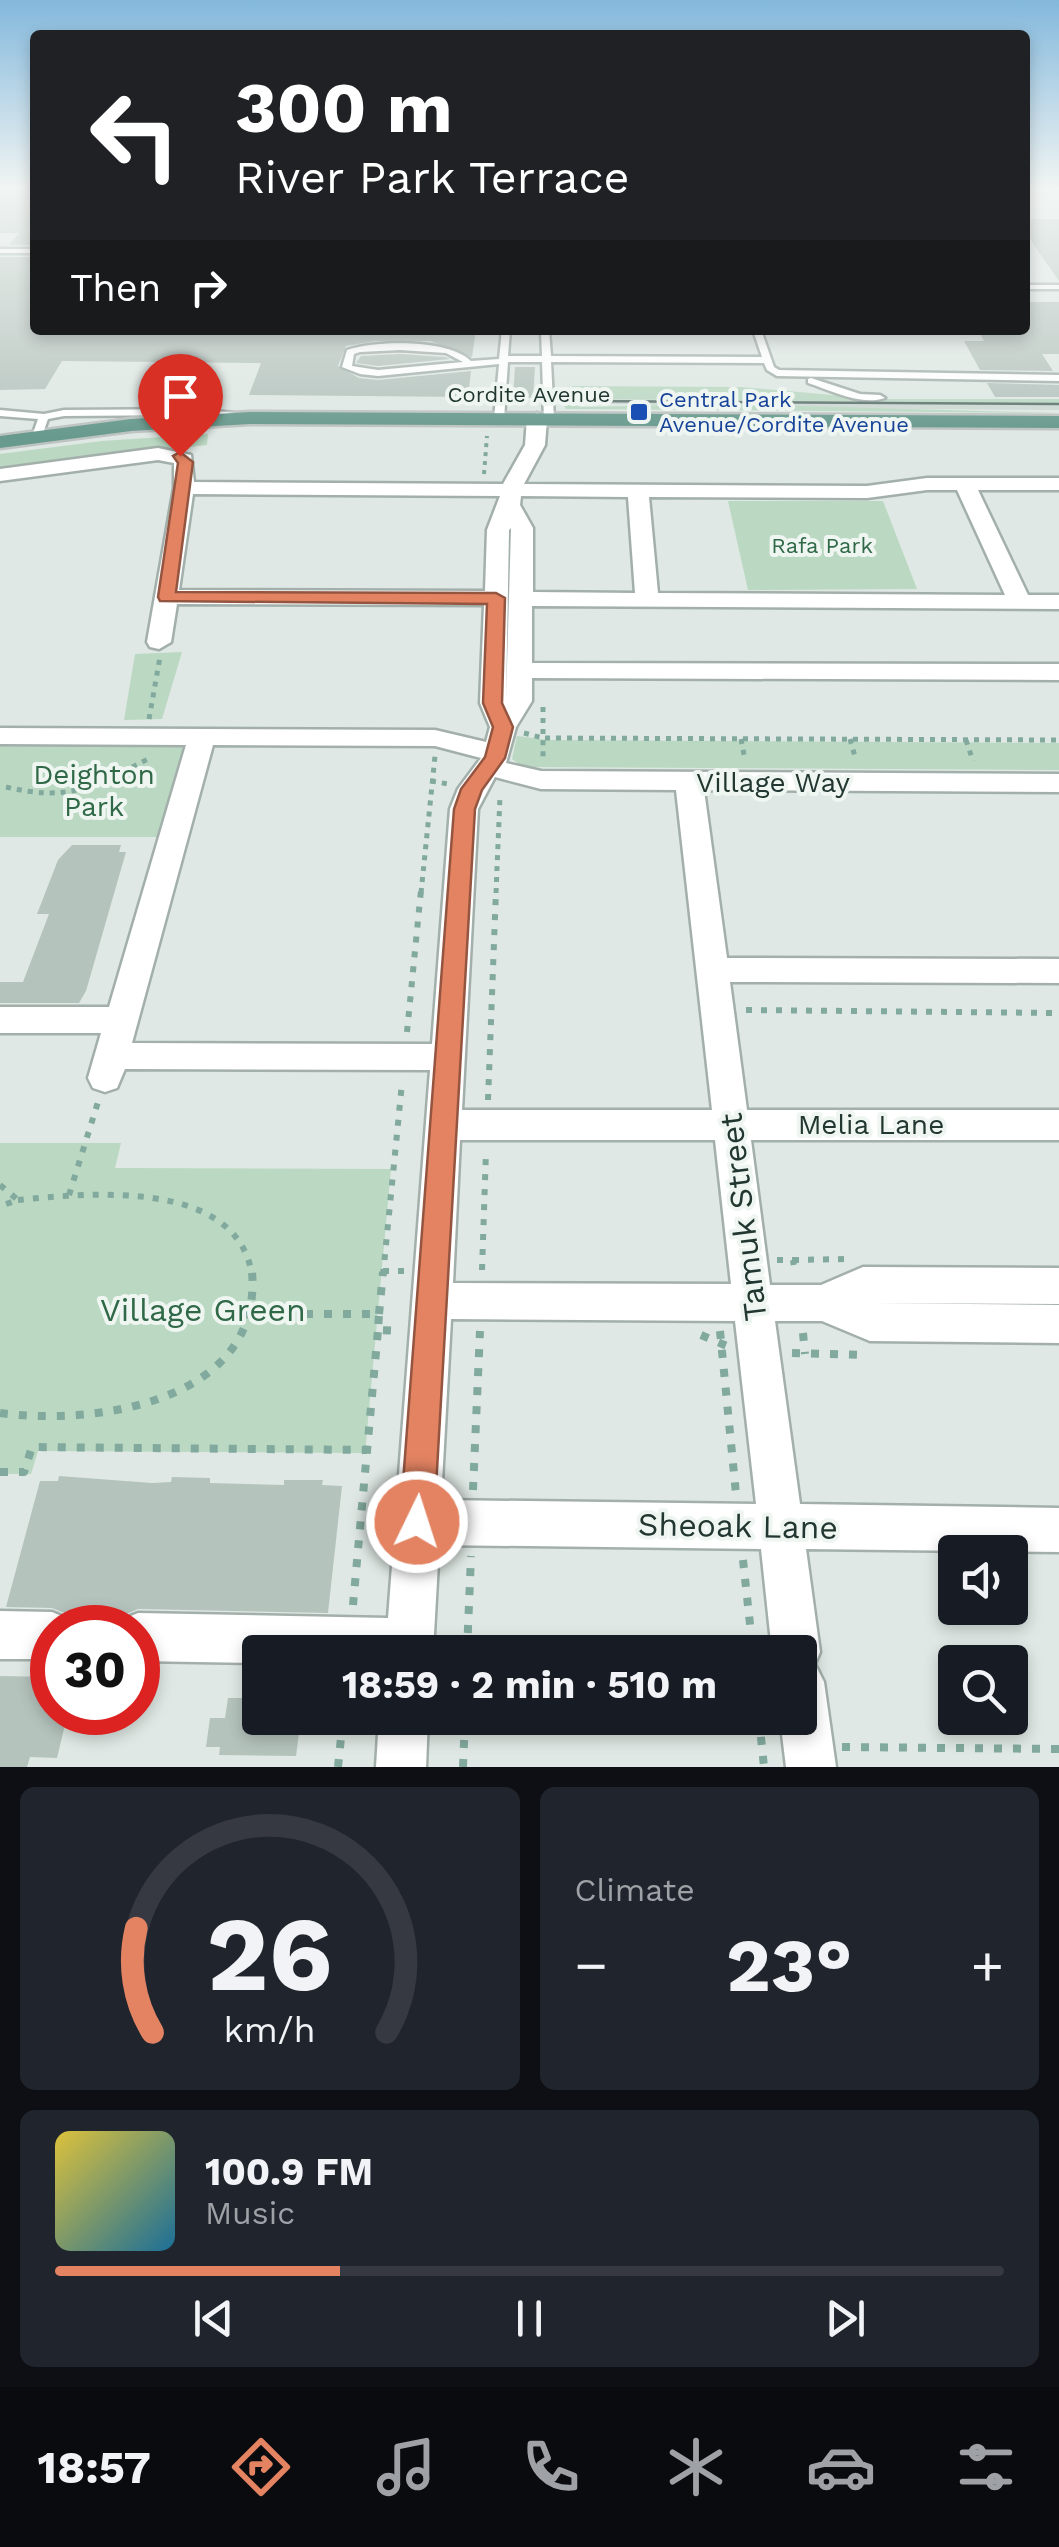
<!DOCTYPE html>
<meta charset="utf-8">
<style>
:root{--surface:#171b24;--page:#20242c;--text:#f1f3f6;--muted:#9ea1a6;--line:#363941;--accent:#e38362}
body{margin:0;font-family:"Work Sans",sans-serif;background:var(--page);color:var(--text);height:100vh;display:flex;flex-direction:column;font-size:38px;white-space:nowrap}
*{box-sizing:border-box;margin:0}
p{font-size:32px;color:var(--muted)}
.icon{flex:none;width:55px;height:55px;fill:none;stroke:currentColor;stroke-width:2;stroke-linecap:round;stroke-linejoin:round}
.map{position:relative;height:1767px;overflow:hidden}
.panel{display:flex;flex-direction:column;gap:20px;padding:20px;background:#0d0f14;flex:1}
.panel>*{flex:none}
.banner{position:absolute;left:30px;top:30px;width:1000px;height:305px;border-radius:10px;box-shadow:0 5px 15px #0003;background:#202124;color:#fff;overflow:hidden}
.tools{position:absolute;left:938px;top:1535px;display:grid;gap:20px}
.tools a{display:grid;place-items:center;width:90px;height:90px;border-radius:10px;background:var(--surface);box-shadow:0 5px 15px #0003;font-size:50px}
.speed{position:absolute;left:30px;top:1605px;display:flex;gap:20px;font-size:50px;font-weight:700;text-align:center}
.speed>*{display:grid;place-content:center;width:130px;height:130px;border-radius:50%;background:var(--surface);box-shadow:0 5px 15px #0003;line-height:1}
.speed .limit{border:15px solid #d22;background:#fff;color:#111}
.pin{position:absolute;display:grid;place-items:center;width:85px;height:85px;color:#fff;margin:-102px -42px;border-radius:50% 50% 50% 0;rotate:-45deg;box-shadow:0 0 10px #0007}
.pin .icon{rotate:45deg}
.me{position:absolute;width:110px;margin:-55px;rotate:4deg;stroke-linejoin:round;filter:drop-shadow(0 0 8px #0008)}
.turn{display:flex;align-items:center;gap:35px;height:210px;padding:0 40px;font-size:45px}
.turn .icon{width:130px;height:130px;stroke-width:2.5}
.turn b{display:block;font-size:70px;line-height:85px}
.then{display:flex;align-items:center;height:95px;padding:0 40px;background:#0003;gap:20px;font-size:38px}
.big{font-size:75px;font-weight:700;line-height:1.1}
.panel .widget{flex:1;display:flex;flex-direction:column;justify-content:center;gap:15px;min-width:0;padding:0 35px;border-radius:15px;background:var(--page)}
.panel .dial{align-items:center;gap:0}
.dial svg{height:260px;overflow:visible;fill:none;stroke:var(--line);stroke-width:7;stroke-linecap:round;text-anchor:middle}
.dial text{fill:var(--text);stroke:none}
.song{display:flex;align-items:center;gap:30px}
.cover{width:120px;height:120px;border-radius:15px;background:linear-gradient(135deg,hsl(50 70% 55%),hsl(200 70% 35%))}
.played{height:10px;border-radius:5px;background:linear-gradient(90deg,var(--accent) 30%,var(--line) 30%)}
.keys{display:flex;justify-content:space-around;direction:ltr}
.heat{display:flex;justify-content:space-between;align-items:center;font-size:55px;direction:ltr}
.panel .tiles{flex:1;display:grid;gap:20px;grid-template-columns:1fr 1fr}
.widget:last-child{grid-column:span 2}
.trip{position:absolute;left:242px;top:1635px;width:575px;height:100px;border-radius:10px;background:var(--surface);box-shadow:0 5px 15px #0003;font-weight:700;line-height:100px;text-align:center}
.menu{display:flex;height:160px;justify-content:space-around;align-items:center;background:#090b0e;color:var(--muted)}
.menu .icon{width:70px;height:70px}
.menu .selected{color:var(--accent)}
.menu b{font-size:45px;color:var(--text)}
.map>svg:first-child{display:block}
.built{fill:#cdd8d3}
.green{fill:#bad8c2}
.building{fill:#b5c3bd}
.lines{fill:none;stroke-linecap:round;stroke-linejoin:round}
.service-casing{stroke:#a3afab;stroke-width:5}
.minor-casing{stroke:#a3afab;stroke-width:5}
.primary-casing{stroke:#bdc3c1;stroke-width:5}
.path-far3{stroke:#82a99d;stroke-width:4;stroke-dasharray:4 5;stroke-linecap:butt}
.path-far2{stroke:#82a99d;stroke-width:5;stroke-dasharray:5 6;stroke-linecap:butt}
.path-far1{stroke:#82a99d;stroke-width:6;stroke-dasharray:6 9;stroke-linecap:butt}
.path{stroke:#82a99d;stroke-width:8;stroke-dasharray:8 11;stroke-linecap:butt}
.service{fill:#fff;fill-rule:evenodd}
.minor{fill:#fff;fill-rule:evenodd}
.primary{fill:#689a8d;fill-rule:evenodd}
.tram{stroke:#5c726d;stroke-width:2.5}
.route{fill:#e38362;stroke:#945540;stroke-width:2.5}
.transit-dot{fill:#1a4fb4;stroke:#eff6f2;stroke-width:4}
.labels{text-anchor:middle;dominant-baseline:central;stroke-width:8;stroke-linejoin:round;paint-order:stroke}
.far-street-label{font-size:22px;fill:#223731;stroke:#eff6f2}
.far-transit-label{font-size:22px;fill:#164399;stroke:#eff6f2;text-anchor:start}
.far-park-label{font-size:22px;fill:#306947;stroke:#eff6f2}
.park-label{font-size:28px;fill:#306947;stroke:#eff6f2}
.street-label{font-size:28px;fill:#223731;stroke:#eff6f2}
.near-street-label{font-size:32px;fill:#223731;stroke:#eff6f2}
.near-park-label{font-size:32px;fill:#306947;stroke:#eff6f2}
</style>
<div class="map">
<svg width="1059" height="1767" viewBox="0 0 1059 1767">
<rect width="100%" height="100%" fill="#dfe8e4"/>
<!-- built -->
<path class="built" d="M576,399L1059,403V410L786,408L575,403Z"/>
<!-- green -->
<g class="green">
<path d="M572,386L741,387L878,399H1059V403L577,399L575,404L581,407L720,404L1059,413L566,409L560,399L571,398Z"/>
<path d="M208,434L207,445L0,468V454L102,441Z"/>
<path d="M728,501H883L917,589L748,590Z"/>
<path d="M182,652L162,719L124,720L135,654Z"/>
<path d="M517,736L549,740L1059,743V770L523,767L512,759Z"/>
<path d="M189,743L161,837H0V744Z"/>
<path d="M0,1143H121L115,1168L391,1169L365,1453L38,1451L31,1474H0Z"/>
</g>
<!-- building -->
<g class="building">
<path d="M0,189H35V245H9L19,233H0Z"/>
<path d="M1025,219H1059V281L1025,232Z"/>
<path d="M0,257H35V330H476L472,357L430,341H375L346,346L338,366L359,378L378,380L471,371L468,397L249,395L261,363L62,361L45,389L0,390Z"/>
<path d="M1025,302H1059V354H1042L1053,371L980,370L964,341H984L978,330H1025Z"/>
<path d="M400,354L445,357L450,359L378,366L356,363L361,356Z"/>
<path d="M515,367H535L533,398H513Z"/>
<path d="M987,383L1059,385V397H995Z"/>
<path d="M72,845H121L119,852H126L86,991L79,1003H0V982H23L49,914H37L58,860Z"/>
<path d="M59,1476L152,1483L171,1482L172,1477L210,1478V1483L284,1485V1480H323L322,1485L342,1486L328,1613L138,1609L124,1615L67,1614L52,1608L6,1607L40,1481H58Z"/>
<path d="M0,1676L52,1677V1712H68L57,1758L30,1757L27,1767H0Z"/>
<path d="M228,1698H260V1718H301L296,1756L219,1755L220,1747H206L210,1718H225Z"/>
</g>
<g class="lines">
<!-- service casing -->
<g class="service-casing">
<g id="service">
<rect x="0" y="249" width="35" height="4"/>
<rect x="1025" y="285" width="34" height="4"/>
<path d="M502,330H510L508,356H542L541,330H549L551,356L762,357L753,330H761L774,367L779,370L1059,375V381L777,376L767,370L764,363L551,362L554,419L549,422L544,419L542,362H508L504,419L499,422L494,419L499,364L378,376L360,374L342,367L347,350C376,340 449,339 471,361L499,359ZM400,350L446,353L463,362L378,370L352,366L354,354L360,352Z"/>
<path d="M811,378L860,394L880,395L885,398C861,406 832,391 808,383V379Z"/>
<path d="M194,409L234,413L239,416L234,419L194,415L64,416L48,419L42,436L37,439L32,436L38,419L0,416V410L44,414L64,410Z"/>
</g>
</g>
<!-- minor casing -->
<g class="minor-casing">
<g id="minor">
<path d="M537,413L547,419L545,445L524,484L867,486L927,478H1059V490H978L1028,595H1059V609L532,606V663L1059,664V680L532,678V701L516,727L506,763L541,771L1059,774V792L704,790L727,958L1059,959V983L730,982L747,1110H1059V1140H751L770,1285H821L863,1267L1059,1268V1304L869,1303L1059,1305V1343L870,1341L822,1321H775L800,1504L1059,1508V1552L806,1549L820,1652L815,1664L824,1682L836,1767H786L780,1718H800V1652H772L761,1549L439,1545L433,1652H260V1663L138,1661V1628H118L121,1620L138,1613L388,1618L430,1070L125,1069L117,1088L105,1092L93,1088L88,1078L101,1033H0V1007H109L186,745L0,744V728L435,730L486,742L490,727L480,703L484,605L177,604L171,642L159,649L150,647L147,642L174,488V463L158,460L0,481V469L158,448L191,455L194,482L503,484L525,445L527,419ZM927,490H957L1005,595L658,593L649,497L867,498ZM193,494L500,496L487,530L485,591L179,590ZM521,496L628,497L635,593L533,592V528L520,505ZM511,528L506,701L509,530ZM213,745L435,746L481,758L458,789L450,809L432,1044L132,1043ZM495,777L541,789L676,790L712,1110H462L478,809ZM460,1140H715L731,1284L453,1283ZM451,1319L735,1321L756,1504L441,1500Z"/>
<path d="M0,1611L52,1612L69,1619L72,1628H52V1659H0Z"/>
<path d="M379,1718H428L426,1767H376Z"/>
</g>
</g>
<!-- primary casing -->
<g class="primary-casing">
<path id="primary" d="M250,412L1059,416V428L250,424L131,431L0,448V436L131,419Z"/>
</g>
<!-- path-far3 -->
<path class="path-far3" d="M484,474L487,436"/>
<!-- path-far2 -->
<g class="path-far2">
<path d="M543,707V738L1059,740"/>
<path d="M149,719L160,657"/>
<path d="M524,733L543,738V762"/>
<path d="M741,739L745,760"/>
<path d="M850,739L856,760"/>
<path d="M966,740L973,761"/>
<path d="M431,781L448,784"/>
<path d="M6,787C70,802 92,787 148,759"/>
<path d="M421,893L435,756"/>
<path d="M496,893L500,796"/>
</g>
<!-- path-far1 -->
<g class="path-far1">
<path d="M746,1010L1059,1013"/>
<path d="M407,1032L421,890"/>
<path d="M488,1100L496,890"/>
<path d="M0,1185L18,1200L0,1206"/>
<path d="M69,1195L98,1102"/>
<path d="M18,1200C89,1193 237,1178 252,1275"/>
<path d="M777,1260H793L795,1273"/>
<path d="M793,1260L845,1259"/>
<path d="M482,1270L486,1151"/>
<path d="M383,1271H405"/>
<path d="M383,1275L402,1083"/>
</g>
<!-- path -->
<g class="path">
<path d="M248,1314H379L378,1330L400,1331"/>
<path d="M379,1314L383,1272"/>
<path d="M720,1331L736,1494"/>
<path d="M803,1333L805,1354"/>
<path d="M701,1335L727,1346"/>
<path d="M792,1353L866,1355"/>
<path d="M0,1413C95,1426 263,1402 252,1272"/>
<path d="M0,1472H24L32,1447L367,1450"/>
<path d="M473,1490L480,1331"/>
<path d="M743,1560L753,1652"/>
<path d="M353,1605L378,1330"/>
<path d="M467,1652L471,1556"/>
<path d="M759,1718L764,1767"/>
<path d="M842,1747L1059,1749"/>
<path d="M338,1767L343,1718"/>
<path d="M463,1767L465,1718"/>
</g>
<!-- service -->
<use href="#service" class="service"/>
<!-- minor -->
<use href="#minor" class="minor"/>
<!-- primary -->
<use href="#primary" class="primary"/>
<!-- tram -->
<path class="tram" d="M583,401L1059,404"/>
</g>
<!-- sky -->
<linearGradient id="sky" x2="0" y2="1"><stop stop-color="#83b8dc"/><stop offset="0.43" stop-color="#f1f5f3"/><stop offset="1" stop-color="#f1f5f3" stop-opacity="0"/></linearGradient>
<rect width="1059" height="436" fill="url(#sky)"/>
<!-- route -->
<path class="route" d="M180,452L193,462L176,592L496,593L505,598L502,703L513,727L505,758L482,790L475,809L434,1522L429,1534L417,1539L405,1534L400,1522L454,809L461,789L485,757L493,727L483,703L487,604L160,601L158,597L178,463L173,456Z"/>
<!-- markers -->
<rect class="transit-dot" x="629" y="402" width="20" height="20" rx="5"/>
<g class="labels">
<!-- far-street labels -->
<g class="far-street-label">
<text x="529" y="394">Cordite Avenue</text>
</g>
<!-- far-transit labels -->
<g class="far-transit-label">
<text x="659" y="399">Central Park<tspan x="659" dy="25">Avenue/Cordite Avenue</tspan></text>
</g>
<!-- far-park labels -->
<g class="far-park-label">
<text x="822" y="545">Rafa Park</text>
</g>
<!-- park labels -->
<g class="park-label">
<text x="94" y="774">Deighton<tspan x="94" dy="32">Park</tspan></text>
</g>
<!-- street labels -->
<g class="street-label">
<text x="773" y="782">Village Way</text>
<text x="871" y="1124">Melia Lane</text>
</g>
<!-- near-street labels -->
<g class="near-street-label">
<text transform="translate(743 1217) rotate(-97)">Tamuk Street</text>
<text transform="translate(738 1526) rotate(1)">Sheoak Lane</text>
</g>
<!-- near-park labels -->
<g class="near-park-label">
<text x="203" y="1310">Village Green</text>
</g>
</g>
</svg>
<div class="tools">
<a><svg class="icon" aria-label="sound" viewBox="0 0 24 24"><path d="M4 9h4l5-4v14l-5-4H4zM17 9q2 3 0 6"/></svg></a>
<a><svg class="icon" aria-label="search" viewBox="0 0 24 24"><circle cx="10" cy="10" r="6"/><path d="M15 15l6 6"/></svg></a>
</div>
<div class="speed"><div class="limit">30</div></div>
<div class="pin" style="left:180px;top:456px;background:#d93025"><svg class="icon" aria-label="arrive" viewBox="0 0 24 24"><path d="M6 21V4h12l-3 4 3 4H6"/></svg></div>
<svg class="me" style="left:417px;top:1522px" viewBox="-20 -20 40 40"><circle r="17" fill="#e38362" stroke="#fff" stroke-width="3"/><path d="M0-11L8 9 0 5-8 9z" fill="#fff"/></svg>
<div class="trip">18:59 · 2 min · 510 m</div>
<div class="banner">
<div class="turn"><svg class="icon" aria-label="left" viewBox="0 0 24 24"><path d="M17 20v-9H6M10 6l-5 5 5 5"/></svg><div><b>300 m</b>River Park Terrace</div></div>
<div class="then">Then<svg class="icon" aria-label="right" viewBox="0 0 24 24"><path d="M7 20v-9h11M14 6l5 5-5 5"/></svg></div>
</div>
</div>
<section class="panel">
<div class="tiles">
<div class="widget dial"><svg viewBox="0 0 100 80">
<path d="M14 69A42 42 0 1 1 86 69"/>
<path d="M14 69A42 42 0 0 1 9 37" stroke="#e38362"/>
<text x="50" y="56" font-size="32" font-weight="700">26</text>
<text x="50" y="72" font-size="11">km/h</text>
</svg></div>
<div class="widget"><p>Climate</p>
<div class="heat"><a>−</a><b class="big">23°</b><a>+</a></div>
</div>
<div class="widget">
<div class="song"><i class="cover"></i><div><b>100.9 FM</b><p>Music</p></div></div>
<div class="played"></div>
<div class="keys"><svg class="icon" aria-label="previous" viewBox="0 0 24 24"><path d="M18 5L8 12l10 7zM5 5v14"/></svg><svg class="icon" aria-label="pause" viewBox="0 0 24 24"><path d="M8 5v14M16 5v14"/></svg><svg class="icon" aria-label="next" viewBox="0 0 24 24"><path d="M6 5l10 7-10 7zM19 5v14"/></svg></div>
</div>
</div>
</section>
<nav class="menu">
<b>18:57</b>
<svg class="icon selected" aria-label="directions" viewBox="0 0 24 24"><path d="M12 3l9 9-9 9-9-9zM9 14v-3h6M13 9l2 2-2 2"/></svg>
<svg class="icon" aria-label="music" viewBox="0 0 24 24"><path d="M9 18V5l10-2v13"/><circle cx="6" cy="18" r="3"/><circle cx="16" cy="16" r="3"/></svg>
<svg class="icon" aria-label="phone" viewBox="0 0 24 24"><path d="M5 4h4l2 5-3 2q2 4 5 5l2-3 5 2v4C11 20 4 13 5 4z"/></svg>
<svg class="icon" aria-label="climate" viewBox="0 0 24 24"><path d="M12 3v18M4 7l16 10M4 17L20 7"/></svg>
<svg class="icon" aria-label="car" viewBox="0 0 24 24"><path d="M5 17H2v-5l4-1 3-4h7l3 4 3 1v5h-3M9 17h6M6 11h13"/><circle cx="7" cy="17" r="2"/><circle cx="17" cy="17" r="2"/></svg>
<svg class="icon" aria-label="filters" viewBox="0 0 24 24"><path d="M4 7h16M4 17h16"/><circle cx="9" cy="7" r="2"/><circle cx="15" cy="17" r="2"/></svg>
</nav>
